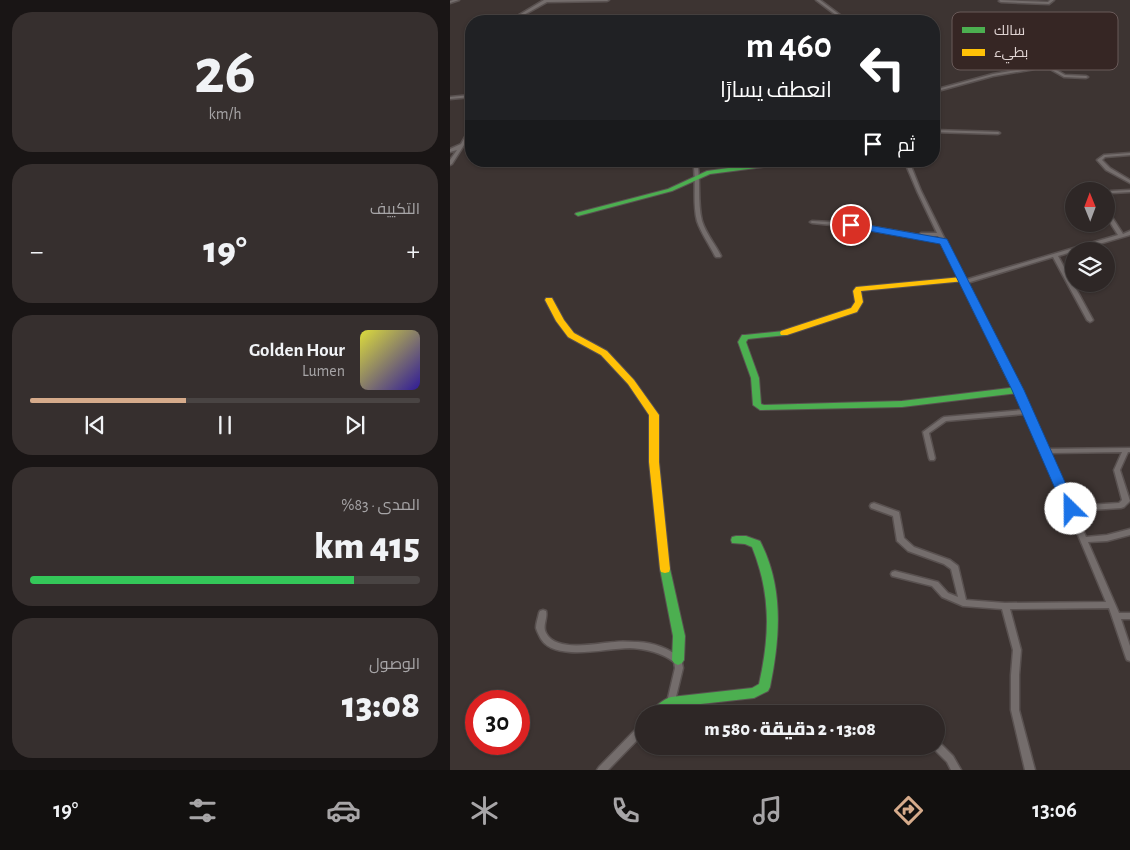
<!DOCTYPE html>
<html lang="ar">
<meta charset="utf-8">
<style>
:root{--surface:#2e2726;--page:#362f2e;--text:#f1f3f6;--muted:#a7a5a7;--line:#494443;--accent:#d6ab8b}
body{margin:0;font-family:"Alegreya Sans",Cairo,sans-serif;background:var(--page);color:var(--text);direction:rtl;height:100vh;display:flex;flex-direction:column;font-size:19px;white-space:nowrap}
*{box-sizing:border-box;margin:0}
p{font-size:16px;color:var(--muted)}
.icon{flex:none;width:28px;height:28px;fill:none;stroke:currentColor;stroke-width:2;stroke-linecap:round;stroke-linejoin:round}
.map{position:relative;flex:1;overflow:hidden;direction:ltr}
.side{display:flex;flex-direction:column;gap:12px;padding:12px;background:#191515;width:450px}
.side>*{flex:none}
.banner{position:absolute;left:15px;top:15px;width:475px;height:152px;border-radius:20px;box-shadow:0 1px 4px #0004,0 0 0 1px var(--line);direction:rtl;background:#202124;color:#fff;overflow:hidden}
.needle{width:32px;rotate:359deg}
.controls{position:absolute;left:615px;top:182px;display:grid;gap:10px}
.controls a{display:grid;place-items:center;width:50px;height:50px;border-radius:50%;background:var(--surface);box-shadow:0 1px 4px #0004,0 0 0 1px var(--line);font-size:25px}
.speed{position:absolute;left:15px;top:690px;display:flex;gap:10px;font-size:25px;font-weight:700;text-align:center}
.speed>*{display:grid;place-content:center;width:65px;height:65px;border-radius:50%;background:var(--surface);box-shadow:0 1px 4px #0004,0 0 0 1px var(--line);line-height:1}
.speed .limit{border:8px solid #d22;background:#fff;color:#111}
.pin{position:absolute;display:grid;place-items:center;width:42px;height:42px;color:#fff;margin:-21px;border:2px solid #fff;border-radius:50%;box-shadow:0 1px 5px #0007}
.me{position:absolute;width:55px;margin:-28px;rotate:337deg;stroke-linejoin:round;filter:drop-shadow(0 0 4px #0008)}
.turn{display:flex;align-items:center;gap:18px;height:105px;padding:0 25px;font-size:22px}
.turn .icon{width:65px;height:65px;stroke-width:2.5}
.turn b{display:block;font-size:35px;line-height:42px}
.then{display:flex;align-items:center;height:48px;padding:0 25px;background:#0003;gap:10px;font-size:19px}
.big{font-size:38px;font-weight:800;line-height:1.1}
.side .tile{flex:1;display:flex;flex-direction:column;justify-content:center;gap:8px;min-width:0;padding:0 18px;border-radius:20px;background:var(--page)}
.side .dial{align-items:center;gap:0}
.dial b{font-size:65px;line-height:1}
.song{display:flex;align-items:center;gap:15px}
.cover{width:60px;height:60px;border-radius:8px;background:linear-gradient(135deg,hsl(60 70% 55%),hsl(250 70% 35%))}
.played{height:5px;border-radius:2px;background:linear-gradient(90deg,var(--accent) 40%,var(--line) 40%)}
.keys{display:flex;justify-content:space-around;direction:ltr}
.heat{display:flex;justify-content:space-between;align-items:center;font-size:28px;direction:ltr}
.charge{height:8px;border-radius:4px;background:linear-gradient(90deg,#34c759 83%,var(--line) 0)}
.trip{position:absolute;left:185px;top:705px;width:310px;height:50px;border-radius:25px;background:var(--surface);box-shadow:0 1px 4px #0004,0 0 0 1px var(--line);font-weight:800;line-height:50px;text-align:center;direction:rtl}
.dock{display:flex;height:80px;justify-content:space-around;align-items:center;background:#12100f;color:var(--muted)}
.dock .icon{width:35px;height:35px}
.dock .on{color:var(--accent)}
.dock b{font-size:22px;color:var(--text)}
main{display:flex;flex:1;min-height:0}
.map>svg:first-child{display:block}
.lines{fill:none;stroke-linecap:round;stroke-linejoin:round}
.street-casing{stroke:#595150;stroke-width:3}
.fast-casing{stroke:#595150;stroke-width:2}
.slow-casing{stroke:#595150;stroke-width:2}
.street{fill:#746d6c;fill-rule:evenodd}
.fast{fill:#4caf50;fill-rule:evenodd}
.slow{fill:#ffc107;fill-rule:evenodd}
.route{fill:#1a73e8;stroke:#114b97}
.key{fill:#362624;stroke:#695a59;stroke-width:1}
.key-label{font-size:14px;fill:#e0d4d3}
</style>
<main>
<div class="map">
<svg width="680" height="770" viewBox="0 0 680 770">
<rect width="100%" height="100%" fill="#3d3432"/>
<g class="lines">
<!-- street casing -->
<g class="street-casing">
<g id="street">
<path d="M3,0H9L0,3V1Z"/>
<path d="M94,0H159L157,1L97,2L63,21H59Z"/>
<path d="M366,0H370L398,21H394Z"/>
<path d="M550,0L598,2L600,0H604L599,4L551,2L549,1Z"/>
<path d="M585,67H601L615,75L636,76L638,77L636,78L614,77L600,69H585L543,76L484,92V90L543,74Z"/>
<path d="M21,95V97L0,99V97Z"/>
<path d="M19,130H21V134L2,164L0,165V160L7,150L0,152V149L11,144Z"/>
<path d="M484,130L548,132L550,133L548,134L484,132Z"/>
<path d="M680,153V155L655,157L652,160L660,168L680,180V183L656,170L647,160L654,155Z"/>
<path d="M243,161H247C251,181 247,201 252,221C256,234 265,244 271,256L270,257H266L265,256C259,244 251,233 247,221C242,201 247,181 243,161Z"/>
<path d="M423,161L455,162V161H459L471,191L515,280L668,235L656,216V211H658L673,234L680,231V235L608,256L643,320L642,321L640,322L637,320L603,257L517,283L579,410L581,412V413L598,449L680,448V452H678L670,470L680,501L674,507L671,508L625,511L636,537L657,535L680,529V535L657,541L638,542L669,613H680V619H671L680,646V661L677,660L676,658L659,608L560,609L571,650L569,675V710L585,770H575L561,710V675L563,650L552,609L513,606L492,597L482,586L442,576L441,574L442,572L445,571L488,582L498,593L508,597L501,569L494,564L458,551L447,541L443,516L421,508L420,506L421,504L424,503L449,512L454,538L464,547L500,560L508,566L516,600L555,603L656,602L593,451L575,414L496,421L479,433L485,458L484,460H480L479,458L473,432L492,418L494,417L573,410L491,242L401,227L362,223L360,222L362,221L401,223L469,235L471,233H487L467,191L456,165L425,162ZM475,236H488L490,239ZM672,452L664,470L672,500L669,503L623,506L600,453Z"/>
<path d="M680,190V192L662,193L656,196V193L661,191Z"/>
<path d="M93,610L96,611C98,618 92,626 96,633C106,653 147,643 165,642C173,641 180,642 188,642C204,643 218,648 231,658L233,668L224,705L221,706L218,705L217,702L225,668L224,662C211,652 196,649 180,648C157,648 105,662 91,639C89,635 87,632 86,628C86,623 88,618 89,613L90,611Z"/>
<path d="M194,723V733L158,770H147L149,767L191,724Z"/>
<path d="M486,741L489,742L503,756L511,770H501L497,762L483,748L482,746H486Z"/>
</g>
</g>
<!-- fast casing -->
<g class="fast-casing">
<g id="fast">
<path d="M328,161H348L345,163L260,174L222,191L128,216L125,214L126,213L218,189L257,171Z"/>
<path d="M334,331H337L338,333L337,335L298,339L296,342L309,378L311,404L314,405L452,401L568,387L572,390L568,393L452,407L310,410L303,405L301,378L288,342L292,335H295Z"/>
<path d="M286,536H296L310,541C334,587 330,638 320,687L318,691L304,698L224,707L215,714H200C203,707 214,699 221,697L302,688L309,684C320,635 321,594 302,547L295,544L282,543L281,540L282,537Z"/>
<path d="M215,565L219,566L220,569L235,636L234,660L232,663L228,665L224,663L222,660L223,636L210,569L211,566Z"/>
</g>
</g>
<!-- slow casing -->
<g class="slow-casing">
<g id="slow">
<path d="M512,277H515L516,279L515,281L411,291L413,302L407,312L337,335H331L330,333L331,331L401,308L405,302L403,291L406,287Z"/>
<path d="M96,298H102L114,320L124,333L157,351L184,380L209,415V462L220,569L219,572L215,573L211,572L210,569L199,462V415L178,384L151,355L118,337L106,321L95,300Z"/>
</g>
</g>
<!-- street -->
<use href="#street" class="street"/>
<!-- fast -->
<use href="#fast" class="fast"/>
<!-- slow -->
<use href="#slow" class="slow"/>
</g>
<!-- route -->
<path class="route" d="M401,222L497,239L574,390L627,509L626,513H616L614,509L562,390L490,244L397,227V223Z"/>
<!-- legend -->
<rect x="502" y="12" width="166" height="58" rx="8" class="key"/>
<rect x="512" y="27" width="23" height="6" fill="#4caf50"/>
<rect x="512" y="49" width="23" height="7" fill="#ffc107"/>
<g class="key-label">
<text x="544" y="35">سالك</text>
<text x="544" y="57">بطيء</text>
</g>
</svg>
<div class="controls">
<a><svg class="needle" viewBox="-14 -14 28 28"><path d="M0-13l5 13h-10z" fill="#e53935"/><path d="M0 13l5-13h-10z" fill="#a7a5a7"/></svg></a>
<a><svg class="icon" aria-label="layers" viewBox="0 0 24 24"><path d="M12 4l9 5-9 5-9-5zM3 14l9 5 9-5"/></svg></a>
</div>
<div class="speed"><div class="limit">30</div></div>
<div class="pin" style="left:401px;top:225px;background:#d93025"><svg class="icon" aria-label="arrive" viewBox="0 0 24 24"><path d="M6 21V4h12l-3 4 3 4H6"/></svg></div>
<svg class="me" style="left:621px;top:509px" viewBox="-20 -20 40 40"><circle r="19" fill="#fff"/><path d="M0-13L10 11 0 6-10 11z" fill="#1a73e8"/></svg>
<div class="trip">13:08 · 2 دقيقة · 580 m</div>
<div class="banner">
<div class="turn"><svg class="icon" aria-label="left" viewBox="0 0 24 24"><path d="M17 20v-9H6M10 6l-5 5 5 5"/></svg><div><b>460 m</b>انعطف يسارًا</div></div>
<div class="then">ثم<svg class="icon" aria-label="arrive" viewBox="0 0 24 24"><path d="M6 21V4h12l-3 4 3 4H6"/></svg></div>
</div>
</div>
<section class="side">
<div class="tile dial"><b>26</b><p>km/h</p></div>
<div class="tile"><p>التكييف</p>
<div class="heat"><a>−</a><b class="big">19°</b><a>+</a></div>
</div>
<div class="tile">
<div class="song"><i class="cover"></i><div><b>Golden Hour</b><p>Lumen</p></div></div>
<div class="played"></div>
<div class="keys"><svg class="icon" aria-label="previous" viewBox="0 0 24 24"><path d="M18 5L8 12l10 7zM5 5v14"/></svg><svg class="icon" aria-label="pause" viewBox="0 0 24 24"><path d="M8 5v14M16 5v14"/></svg><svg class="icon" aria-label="next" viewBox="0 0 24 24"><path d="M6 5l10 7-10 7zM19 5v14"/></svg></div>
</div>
<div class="tile"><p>المدى · 83%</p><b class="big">415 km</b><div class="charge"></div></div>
<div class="tile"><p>الوصول</p><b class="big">13:08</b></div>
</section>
</main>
<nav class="dock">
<b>13:06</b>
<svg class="icon on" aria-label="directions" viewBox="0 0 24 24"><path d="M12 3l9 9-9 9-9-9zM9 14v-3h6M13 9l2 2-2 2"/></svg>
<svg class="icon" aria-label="music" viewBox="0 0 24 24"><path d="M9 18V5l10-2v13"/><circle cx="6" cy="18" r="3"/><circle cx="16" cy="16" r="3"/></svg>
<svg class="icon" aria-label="phone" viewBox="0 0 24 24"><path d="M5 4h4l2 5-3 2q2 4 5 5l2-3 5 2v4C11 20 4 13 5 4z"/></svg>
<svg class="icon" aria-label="climate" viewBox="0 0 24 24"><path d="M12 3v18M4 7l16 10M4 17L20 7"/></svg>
<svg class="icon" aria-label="car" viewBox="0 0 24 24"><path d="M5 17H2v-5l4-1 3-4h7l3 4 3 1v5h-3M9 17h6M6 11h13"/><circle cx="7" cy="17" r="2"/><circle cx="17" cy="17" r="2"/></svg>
<svg class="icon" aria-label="filters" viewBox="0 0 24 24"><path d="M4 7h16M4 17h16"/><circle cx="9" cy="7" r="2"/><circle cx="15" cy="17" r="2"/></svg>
<b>19°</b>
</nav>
